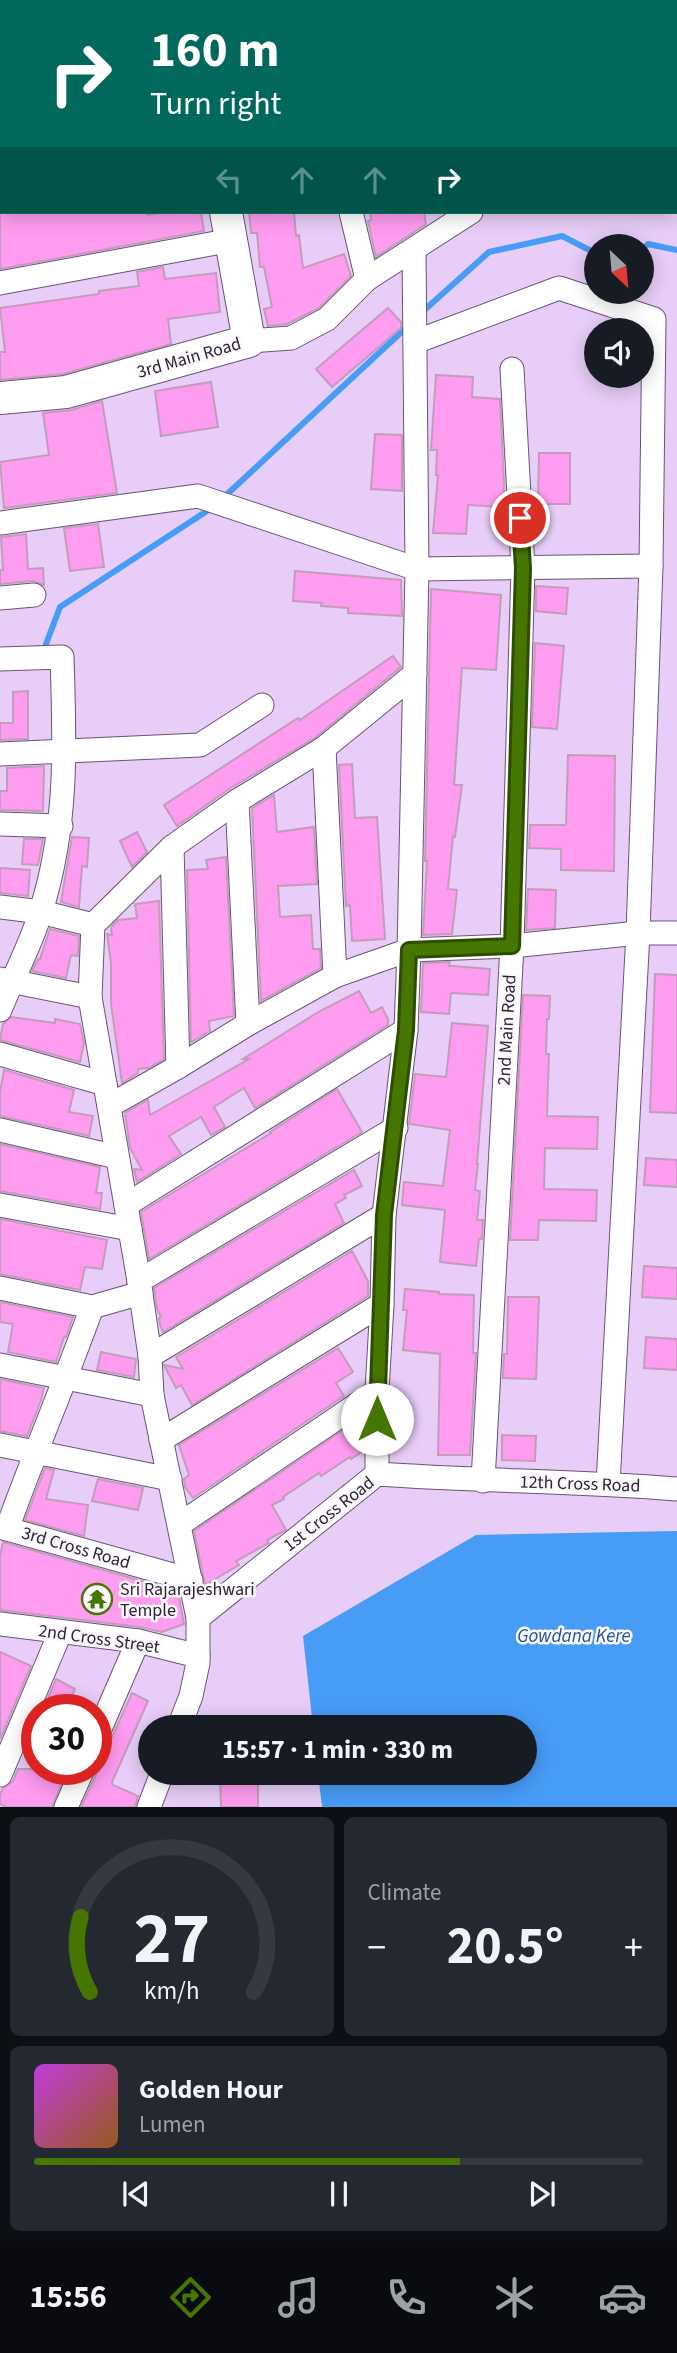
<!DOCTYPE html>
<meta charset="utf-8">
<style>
:root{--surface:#171b24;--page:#242831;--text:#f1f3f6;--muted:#9ea1a6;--line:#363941;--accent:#457700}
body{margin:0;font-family:"Source Sans 3",sans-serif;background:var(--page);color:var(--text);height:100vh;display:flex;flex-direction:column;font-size:26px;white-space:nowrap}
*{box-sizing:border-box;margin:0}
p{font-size:23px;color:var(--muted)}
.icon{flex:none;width:38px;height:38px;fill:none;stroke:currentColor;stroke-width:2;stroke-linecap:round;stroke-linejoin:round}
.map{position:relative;height:1807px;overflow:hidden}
.sheet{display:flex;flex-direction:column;gap:10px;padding:10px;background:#0d0f14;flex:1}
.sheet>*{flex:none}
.banner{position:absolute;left:0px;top:0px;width:677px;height:214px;box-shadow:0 4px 18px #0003;background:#00695c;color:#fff;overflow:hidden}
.needle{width:46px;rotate:154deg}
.buttons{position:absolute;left:584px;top:234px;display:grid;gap:14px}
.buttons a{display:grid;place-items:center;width:70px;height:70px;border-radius:50%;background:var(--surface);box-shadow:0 4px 18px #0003;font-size:35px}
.speed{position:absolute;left:21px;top:1694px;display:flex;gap:14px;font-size:35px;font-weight:700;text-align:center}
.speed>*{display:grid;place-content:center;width:91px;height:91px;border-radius:50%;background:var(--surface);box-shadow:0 4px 18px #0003;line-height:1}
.speed .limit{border:10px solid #d22;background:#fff;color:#111}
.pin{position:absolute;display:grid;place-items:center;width:60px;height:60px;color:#fff;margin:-30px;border:4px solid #fff;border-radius:50%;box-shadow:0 2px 7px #0007}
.me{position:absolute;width:77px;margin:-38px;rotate:0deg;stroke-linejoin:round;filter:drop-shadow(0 0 5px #0008)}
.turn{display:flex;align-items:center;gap:24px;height:147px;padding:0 35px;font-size:32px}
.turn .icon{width:91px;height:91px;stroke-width:2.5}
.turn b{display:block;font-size:49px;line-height:60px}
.lanes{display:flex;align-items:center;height:66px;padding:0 35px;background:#0003;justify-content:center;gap:35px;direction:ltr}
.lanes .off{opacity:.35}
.big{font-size:52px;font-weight:700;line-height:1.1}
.sheet .tile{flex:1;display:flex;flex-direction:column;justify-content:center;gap:10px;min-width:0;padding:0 24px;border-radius:10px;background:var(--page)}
.sheet .dial{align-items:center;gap:0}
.dial svg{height:182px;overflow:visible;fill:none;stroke:var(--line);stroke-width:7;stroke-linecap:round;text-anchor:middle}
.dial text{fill:var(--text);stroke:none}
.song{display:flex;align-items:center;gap:21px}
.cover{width:84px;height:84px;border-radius:10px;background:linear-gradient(135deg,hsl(290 70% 55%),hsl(30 70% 35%))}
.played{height:7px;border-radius:4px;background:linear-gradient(90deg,var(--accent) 70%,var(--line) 70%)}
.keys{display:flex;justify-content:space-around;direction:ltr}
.heat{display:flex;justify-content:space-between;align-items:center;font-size:38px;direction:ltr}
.sheet .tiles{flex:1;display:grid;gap:10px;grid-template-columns:1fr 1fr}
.tile:last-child{grid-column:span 2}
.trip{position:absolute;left:138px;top:1715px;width:399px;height:70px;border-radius:35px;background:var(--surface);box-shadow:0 4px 18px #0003;font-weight:700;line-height:70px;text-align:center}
.tabs{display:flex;height:112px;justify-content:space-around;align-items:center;background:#090b0e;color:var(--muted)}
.tabs .icon{width:49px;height:49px}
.tabs .active{color:var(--accent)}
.tabs b{font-size:32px;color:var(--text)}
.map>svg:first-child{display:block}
.water{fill:#479cf6}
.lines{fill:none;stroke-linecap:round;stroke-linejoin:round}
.stream{stroke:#479cf6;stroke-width:6}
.building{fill:#fe9cf0;stroke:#c39cbc;stroke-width:2}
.street-casing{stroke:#6a5377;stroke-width:25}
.secondary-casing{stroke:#6a5377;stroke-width:34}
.street{stroke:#fff;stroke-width:23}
.secondary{stroke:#fff;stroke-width:32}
.route-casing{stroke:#2d4d00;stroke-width:18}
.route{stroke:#457700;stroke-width:12}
.labels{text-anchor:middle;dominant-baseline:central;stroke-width:5;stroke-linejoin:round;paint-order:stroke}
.street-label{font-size:18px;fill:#2d2333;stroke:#fbf8fd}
.poi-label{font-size:18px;fill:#2d2333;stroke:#fbf8fd;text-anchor:start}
.water-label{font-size:19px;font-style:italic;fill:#1c548e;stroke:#fbf8fd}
</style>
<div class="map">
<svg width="677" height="1807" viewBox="0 0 677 1807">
<rect width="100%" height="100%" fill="#e7cdf7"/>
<!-- water -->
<path class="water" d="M677,1531V1807H322L318,1773H525V1727H313L303,1636L476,1535Z"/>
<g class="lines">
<!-- stream -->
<g class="stream">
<path d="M642,250L648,244L677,250"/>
<path d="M420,314L489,252L562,236L597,254"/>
<path d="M223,498L410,324"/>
<path d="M43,652L60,607L213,507"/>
</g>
</g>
<!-- building -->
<g class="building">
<path d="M0,212H147V215L166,212H201L204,231L0,269Z"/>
<path d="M249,212H294L296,236L299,235L303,268L344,254L351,276L319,308L287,324L268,326L264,309L272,307L264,267H260L257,233H251Z"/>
<path d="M370,212H424L426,224L376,257L368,221L371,220Z"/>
<path d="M163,267L165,279L216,273L220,312L168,319L171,344L63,374L0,380V352H5L0,308L99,294V291L139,286L137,272Z"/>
<path d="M388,308L401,322V328L332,387L316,369Z"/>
<path d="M436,375L473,377L472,397L500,399L504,484L503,507L468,505L466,534L433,533L438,475H436L437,450H431Z"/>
<path d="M211,382L218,427L161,436L155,391Z"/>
<path d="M102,401L117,493L4,508L0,462L49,455L43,413L71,410Z"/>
<path d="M375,434L402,435V491L371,489Z"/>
<path d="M539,453H570V504H538Z"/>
<path d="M98,524L104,567L70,571L64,528Z"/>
<path d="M26,534L28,569L43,568L44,585L33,581L0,584V570H3L1,537Z"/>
<path d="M295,571L401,580L402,616L348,613V608L321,606L322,603L293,601Z"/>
<path d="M536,586L568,588L566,614L536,611Z"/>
<path d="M431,589L501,595L496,670L462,668L454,785H462L455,837L453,836L448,889L457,890L452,934L423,935L427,861H425Z"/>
<path d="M535,643L564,646L557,729L532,727Z"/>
<path d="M393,656L401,667L316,737L229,789L177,826L164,805L298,718L300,720Z"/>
<path d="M28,691V739L0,740V723H13V692Z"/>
<path d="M568,755L615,756L614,871L561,870V849L529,848L530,825H566Z"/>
<path d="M352,764L355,818L377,817L385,939L352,941L350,905L346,906L339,765Z"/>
<path d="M44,766L43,811L0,810V791H7V768Z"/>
<path d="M274,795L277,832L314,827L317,884L278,886L280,917L311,915L313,949H320L321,968L261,1001L252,808Z"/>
<path d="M137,832L147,852L132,867L120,841Z"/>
<path d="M72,837L89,838L87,867L82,866L79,907L61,902Z"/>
<path d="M24,839H43L38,865L22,864Z"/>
<path d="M226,857L234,1016L209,1021L210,1031L191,1042L187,870L208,869L206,860Z"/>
<path d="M0,868L30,870L28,896L0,893Z"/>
<path d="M528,889L556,890L555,928L526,930Z"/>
<path d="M159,901L164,1059L148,1068L138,1069V1073L122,1083L111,1004V963L107,934L112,935L111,927L118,920L137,918L135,904Z"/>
<path d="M50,929L79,936L78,956L71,955L66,978L32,971L38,959H40Z"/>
<path d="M450,962L449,966H453L490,969L488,995L451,993L449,1014L421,1012L423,963Z"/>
<path d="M655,974L677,975V1113L650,1112Z"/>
<path d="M359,991L371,1013L382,1007L388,1019V1025L255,1108L244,1088L214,1107L225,1127L211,1135L201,1117L169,1136L181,1154L137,1182L134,1169L142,1170L130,1148L125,1113L148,1100L150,1115L249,1059H243L320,1011Z"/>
<path d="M523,995L550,996L549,1019H547L546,1054H549L547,1116L598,1117L597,1149L545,1148L544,1189L597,1190L596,1221L539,1220L538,1240H510Z"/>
<path d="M11,1017L55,1023V1019L80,1024L84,1043L80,1062L0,1040L3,1024Z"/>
<path d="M452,1023L488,1026L477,1164H478L475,1190L480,1191L477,1220H483L482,1239H479L476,1266L440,1262L445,1210L402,1205L404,1182L443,1186L450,1130L409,1124L415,1074L446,1077Z"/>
<path d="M4,1070L74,1090L69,1112L93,1116L89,1136L0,1116V1092Z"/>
<path d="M337,1089L362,1132L149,1259L141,1212L271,1133L270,1132Z"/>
<path d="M0,1144L100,1167L96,1193H102L100,1209L0,1191Z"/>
<path d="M646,1158L677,1160V1187L644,1185Z"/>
<path d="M354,1170L362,1186L344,1195L346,1198L335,1204L344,1223L163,1332L160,1325L159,1318L161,1317L157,1309L154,1288Z"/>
<path d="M0,1219L107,1240L102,1269L85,1267L80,1290L0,1274Z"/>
<path d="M352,1251L368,1281V1296L192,1405L181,1385L176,1388L164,1365L183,1369L176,1357Z"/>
<path d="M644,1266L677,1268V1299L642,1297Z"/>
<path d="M405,1289L439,1292V1294L474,1295L473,1353H476L470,1455H438L440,1354L403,1350L407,1310H403Z"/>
<path d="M508,1297H539L536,1379L503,1378L504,1354H507Z"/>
<path d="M0,1302L73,1317L66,1337H64L56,1362L8,1352L13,1324L0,1322Z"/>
<path d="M646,1337L677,1339V1370L644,1368Z"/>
<path d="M338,1348L353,1372L336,1383L344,1396L193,1498L185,1487L184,1479L189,1475L179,1445Z"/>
<path d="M101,1352L136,1359L134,1377L97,1370Z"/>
<path d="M0,1379L44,1388L41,1400L27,1436L0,1431Z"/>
<path d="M349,1426L363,1446V1451L351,1459L350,1457L321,1476L319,1473L283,1497L284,1499L272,1505L286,1530L267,1540L269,1543L236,1561L239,1565L205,1585L194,1531Z"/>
<path d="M502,1435L536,1436L535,1461L502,1460Z"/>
<path d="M45,1468L54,1470L46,1499L88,1505L84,1536L25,1520Z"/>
<path d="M98,1479L143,1488L138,1510L92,1501Z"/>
<path d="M3,1542L178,1591L184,1624L162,1632L140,1627L0,1610V1556Z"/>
<path d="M0,1652L31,1666L0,1739Z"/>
<path d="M56,1679L75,1689L65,1710H43Z"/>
<path d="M132,1693L148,1701L112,1782L113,1785L138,1796L135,1807H81L96,1775V1757L99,1752L109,1744Z"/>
<path d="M37,1724V1757L25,1751Z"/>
<path d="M18,1769H68L52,1807H6L0,1804V1795L3,1788L13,1781Z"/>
<path d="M220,1778H258V1807H221Z"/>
</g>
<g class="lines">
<!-- street casing -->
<g class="street-casing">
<g id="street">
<path d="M69,0V2"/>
<path d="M304,0V2"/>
<path d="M438,0L439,2"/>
<path d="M619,0L620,2"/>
<path d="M676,10L677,9"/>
<path d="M0,69H2"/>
<path d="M676,130L677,133"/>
<path d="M0,173H2"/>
<path d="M351,212L367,279"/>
<path d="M0,283L232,240"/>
<path d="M249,341L291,338L327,319L367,279L471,212"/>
<path d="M415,342L559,288L654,319L651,566L638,933L608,1484"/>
<path d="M0,523L198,496L417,569L651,566"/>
<path d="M0,598L34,595"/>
<path d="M0,659L62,657C65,745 68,825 41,911C31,945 13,977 0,1010"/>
<path d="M324,748L335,976"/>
<path d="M0,754L200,745L262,705"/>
<path d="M237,801L248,1024"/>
<path d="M0,824L61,826"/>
<path d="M172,847L178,1067"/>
<path d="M0,907L41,912L93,925"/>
<path d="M0,979L90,997"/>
<path d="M0,1054L105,1084"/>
<path d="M109,1106L178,1067L248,1024L335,976L409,950L512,946L638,933H677"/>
<path d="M0,1130L117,1157"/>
<path d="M0,1205L130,1229"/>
<path d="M126,1205L406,1030"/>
<path d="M139,1281L396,1128"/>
<path d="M0,1288L92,1307L141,1293"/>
<path d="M150,1356L384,1215"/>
<path d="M0,1365L152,1395"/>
<path d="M161,1440L382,1304"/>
<path d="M0,1445L170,1479"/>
<path d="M377,1474V1391L382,1304L384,1215L406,1030L409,950L417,569L414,250"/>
<path d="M483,1481L512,946L523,568L512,369"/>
<path d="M180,1524L377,1391"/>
<path d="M0,1527L191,1580"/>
<path d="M7,1529C34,1454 65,1382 92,1307"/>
<path d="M198,1618L377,1474C477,1481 577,1481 677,1489"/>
<path d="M0,1624L138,1641L198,1656"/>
<path d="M179,1727L191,1696L198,1663V1618L152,1395L150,1356L139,1281L90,997L93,925L172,847L237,801L324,748L415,674"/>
<path d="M96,1738L138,1641"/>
<path d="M0,1775L60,1633"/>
<path d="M66,1807L83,1769"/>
<path d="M149,1807L162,1773"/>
</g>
</g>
<!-- secondary casing -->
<g class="secondary-casing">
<g id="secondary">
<path d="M187,0V2"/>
<path d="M0,398L66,392L249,341L226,212"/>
</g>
</g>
<!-- street -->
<use href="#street" class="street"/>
<!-- secondary -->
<use href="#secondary" class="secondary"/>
</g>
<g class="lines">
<!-- route casing -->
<g class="route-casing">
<path id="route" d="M377,1419L384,1215L406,1030L409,950L512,946L523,568L520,518"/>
</g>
<!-- route -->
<use href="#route" class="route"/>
</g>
<!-- icons -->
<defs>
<g id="temple-ring" transform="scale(1.575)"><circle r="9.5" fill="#fbf8fd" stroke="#457700" stroke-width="1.5"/><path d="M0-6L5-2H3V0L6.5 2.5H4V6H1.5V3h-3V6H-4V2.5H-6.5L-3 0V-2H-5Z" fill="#457700"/></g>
</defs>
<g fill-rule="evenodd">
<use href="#temple-ring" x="97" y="1599"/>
</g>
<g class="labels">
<!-- street labels -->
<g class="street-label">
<text transform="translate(189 358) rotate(-16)">3rd Main Road</text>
<text transform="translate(507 1030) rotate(-87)">2nd Main Road</text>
<text transform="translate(580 1484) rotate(2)">12th Cross Road</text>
<text transform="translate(329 1514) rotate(-38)">1st Cross Road</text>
<text transform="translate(76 1548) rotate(16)">3rd Cross Road</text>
<text transform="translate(99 1639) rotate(8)">2nd Cross Street</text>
</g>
<!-- poi labels -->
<g class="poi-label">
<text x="120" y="1589">Sri Rajarajeshwari<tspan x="120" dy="21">Temple</tspan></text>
</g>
<!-- water labels -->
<g class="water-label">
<text x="574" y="1636">Gowdana Kere</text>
</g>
</g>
</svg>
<div class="buttons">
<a><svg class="needle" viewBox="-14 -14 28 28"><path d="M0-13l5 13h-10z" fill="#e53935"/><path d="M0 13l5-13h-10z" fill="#9ea1a6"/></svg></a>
<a><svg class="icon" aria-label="sound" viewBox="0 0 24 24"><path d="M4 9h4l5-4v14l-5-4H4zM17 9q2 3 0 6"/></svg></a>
</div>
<div class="speed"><div class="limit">30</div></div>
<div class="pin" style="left:520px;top:518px;background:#d93025"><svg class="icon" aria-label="arrive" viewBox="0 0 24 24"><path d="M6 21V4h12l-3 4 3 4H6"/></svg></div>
<svg class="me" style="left:377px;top:1419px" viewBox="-20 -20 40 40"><circle r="19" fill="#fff"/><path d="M0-13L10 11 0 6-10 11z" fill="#457700"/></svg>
<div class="trip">15:57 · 1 min · 330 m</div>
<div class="banner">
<div class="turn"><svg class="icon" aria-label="right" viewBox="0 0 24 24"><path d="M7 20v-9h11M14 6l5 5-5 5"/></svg><div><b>160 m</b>Turn right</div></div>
<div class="lanes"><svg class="icon off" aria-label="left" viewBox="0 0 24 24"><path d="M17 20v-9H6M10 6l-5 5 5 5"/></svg><svg class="icon off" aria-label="ahead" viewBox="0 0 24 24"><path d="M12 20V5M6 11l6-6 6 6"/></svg><svg class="icon off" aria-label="ahead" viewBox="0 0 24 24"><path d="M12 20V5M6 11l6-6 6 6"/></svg><svg class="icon" aria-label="right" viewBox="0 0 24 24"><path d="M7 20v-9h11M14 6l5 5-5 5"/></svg></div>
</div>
</div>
<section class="sheet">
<div class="tiles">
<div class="tile dial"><svg viewBox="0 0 100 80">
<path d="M14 69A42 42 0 1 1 86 69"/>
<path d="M14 69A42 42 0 0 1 10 36" stroke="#457700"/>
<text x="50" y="56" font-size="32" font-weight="700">27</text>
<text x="50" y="72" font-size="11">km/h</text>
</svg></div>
<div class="tile"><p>Climate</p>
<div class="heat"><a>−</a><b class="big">20.5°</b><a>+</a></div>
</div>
<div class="tile">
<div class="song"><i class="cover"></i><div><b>Golden Hour</b><p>Lumen</p></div></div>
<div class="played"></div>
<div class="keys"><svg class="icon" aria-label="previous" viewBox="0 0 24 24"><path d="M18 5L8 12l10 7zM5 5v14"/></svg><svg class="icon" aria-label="pause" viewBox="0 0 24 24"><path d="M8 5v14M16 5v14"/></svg><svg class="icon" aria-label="next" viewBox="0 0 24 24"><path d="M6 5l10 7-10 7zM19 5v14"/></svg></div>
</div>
</div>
</section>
<nav class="tabs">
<b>15:56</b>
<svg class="icon active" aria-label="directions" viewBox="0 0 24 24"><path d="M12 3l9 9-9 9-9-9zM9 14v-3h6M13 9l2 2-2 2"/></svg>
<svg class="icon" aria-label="music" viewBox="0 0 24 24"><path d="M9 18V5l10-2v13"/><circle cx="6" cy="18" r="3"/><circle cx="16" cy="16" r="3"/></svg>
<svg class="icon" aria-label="phone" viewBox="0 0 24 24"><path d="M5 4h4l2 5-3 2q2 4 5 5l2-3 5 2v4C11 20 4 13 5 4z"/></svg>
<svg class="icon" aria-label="climate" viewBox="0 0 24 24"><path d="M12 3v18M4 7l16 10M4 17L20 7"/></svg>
<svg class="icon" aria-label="car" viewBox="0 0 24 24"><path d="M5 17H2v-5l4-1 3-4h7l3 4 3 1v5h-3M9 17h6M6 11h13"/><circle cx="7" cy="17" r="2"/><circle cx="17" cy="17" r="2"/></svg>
</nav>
